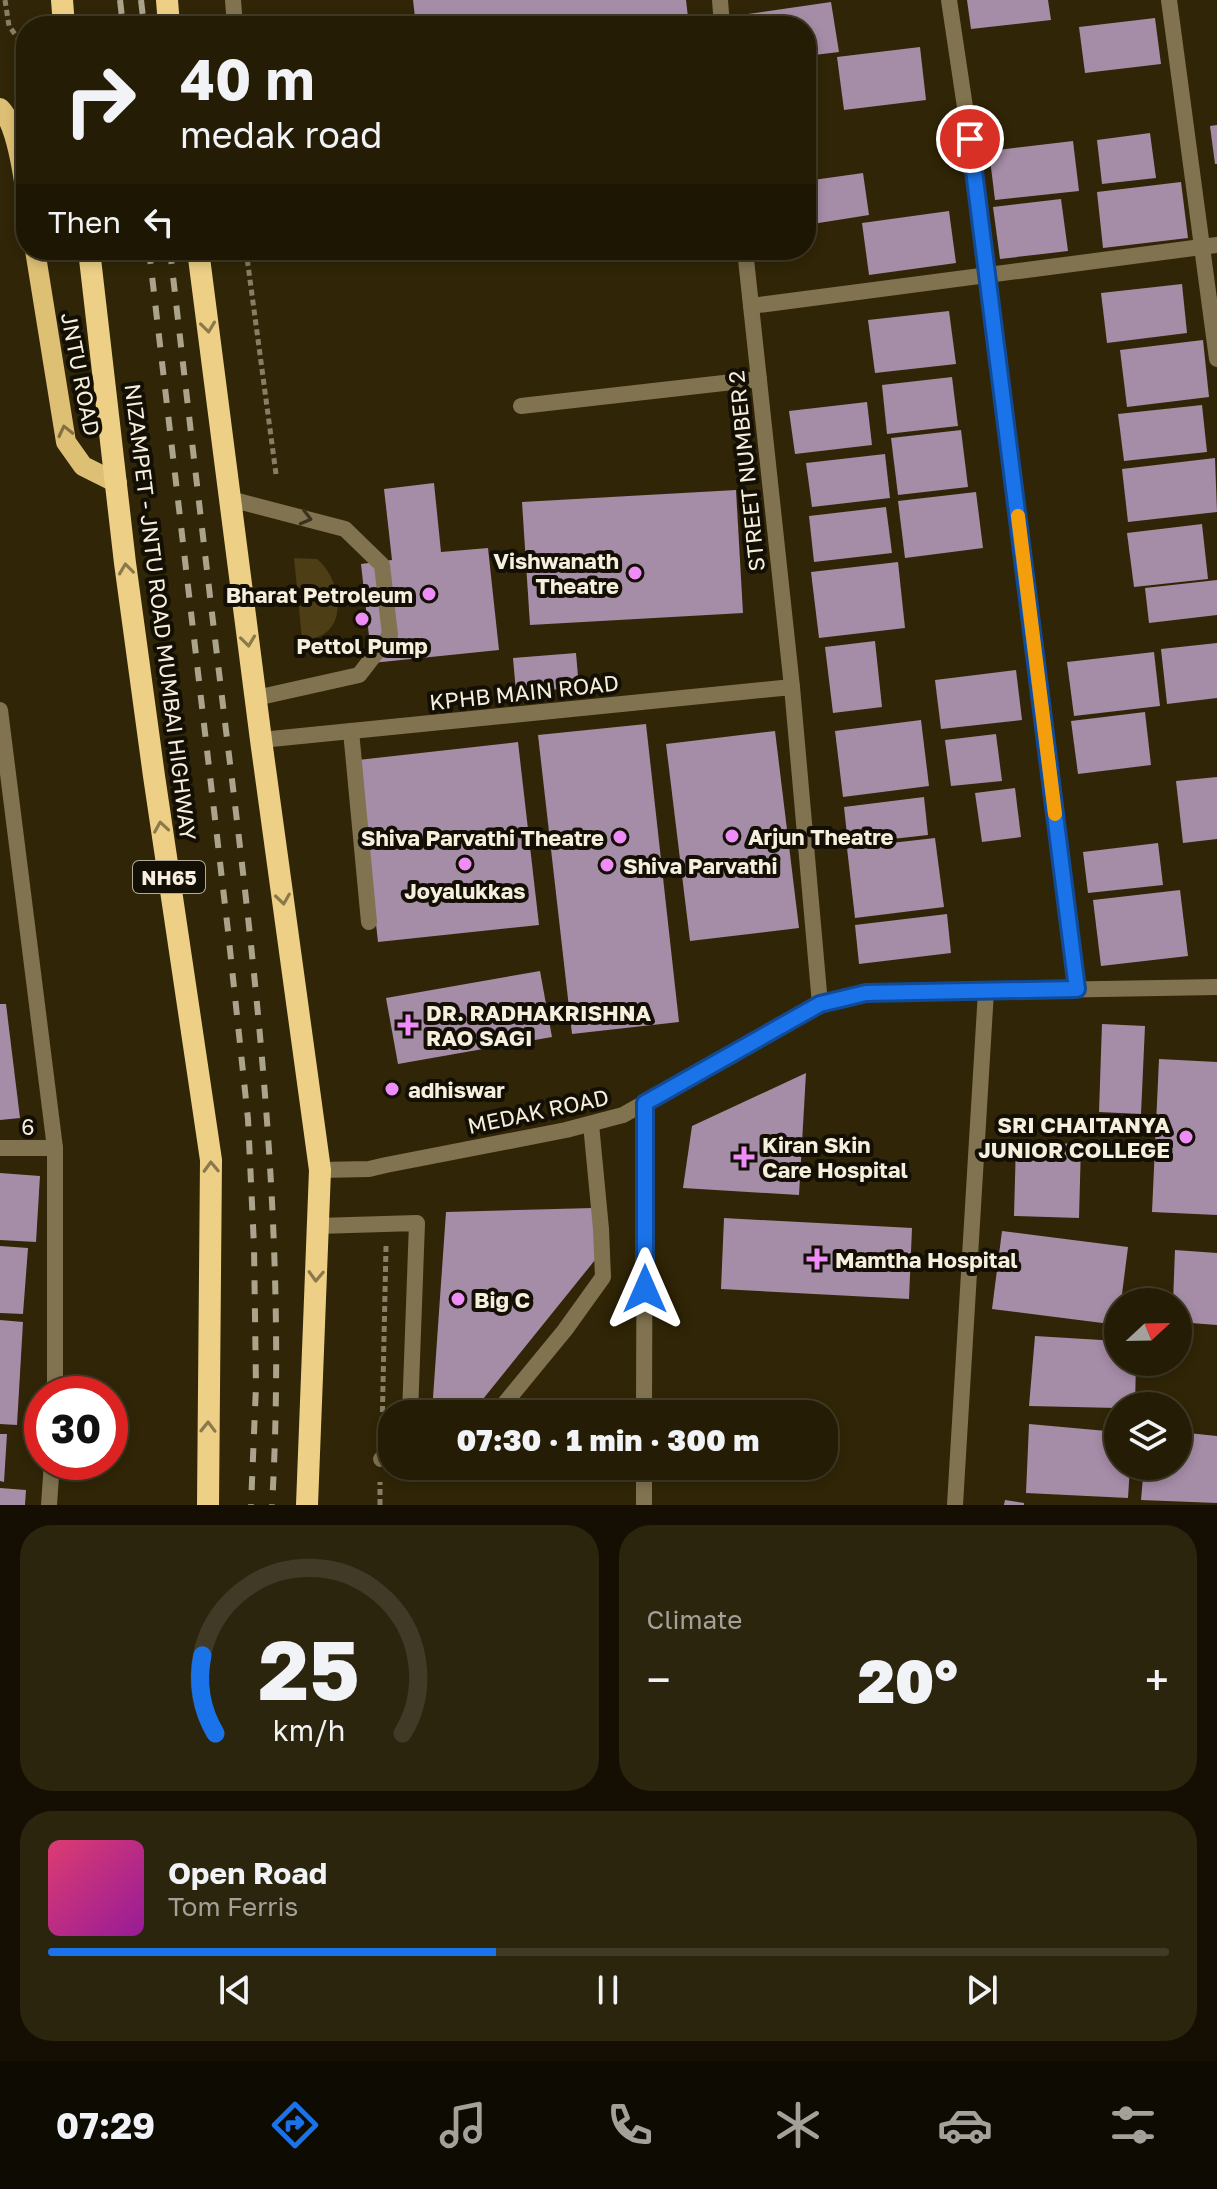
<!DOCTYPE html>
<meta charset="utf-8">
<style>
:root{--surface:#241c04;--page:#2c250e;--text:#f1f3f6;--muted:#a3a19a;--line:#413a26;--accent:#1a73e8}
body{margin:0;font-family:"Golos Text",sans-serif;background:var(--page);color:var(--text);height:100vh;display:flex;flex-direction:column;font-size:30px;white-space:nowrap}
*{box-sizing:border-box;margin:0}
p{font-size:26px;color:var(--muted)}
.icon{flex:none;width:44px;height:44px;fill:none;stroke:currentColor;stroke-width:2;stroke-linecap:round;stroke-linejoin:round}
.map{position:relative;height:1505px;overflow:hidden}
.sheet{display:flex;flex-direction:column;gap:20px;padding:20px;background:#140f02;flex:1}
.sheet>*{flex:none}
.top-card{position:absolute;left:16px;top:16px;width:800px;height:244px;border-radius:32px;box-shadow:0 4px 12px #0003,0 0 0 2px var(--line);background:#241c04;color:var(--text);overflow:hidden}
.needle{width:52px;rotate:68deg}
.controls{position:absolute;left:1104px;top:1288px;display:grid;gap:16px}
.controls a{display:grid;place-items:center;width:88px;height:88px;border-radius:50%;background:var(--surface);box-shadow:0 4px 12px #0003,0 0 0 2px var(--line);font-size:40px}
.speed{position:absolute;left:24px;top:1376px;display:flex;gap:16px;font-size:40px;font-weight:700;text-align:center}
.speed>*{display:grid;place-content:center;width:104px;height:104px;border-radius:50%;background:var(--surface);box-shadow:0 4px 12px #0003,0 0 0 2px var(--line);line-height:1}
.speed .limit{border:12px solid #d22;background:#fff;color:#111}
.pin{position:absolute;display:grid;place-items:center;width:68px;height:68px;color:#fff;margin:-34px;border:4px solid #fff;border-radius:50%;box-shadow:0 2px 8px #0007}
.me{position:absolute;width:88px;margin:-44px;rotate:0deg;stroke-linejoin:round;filter:drop-shadow(0 0 6px #0008)}
.turn{display:flex;align-items:center;gap:28px;height:168px;padding:0 32px;font-size:36px}
.turn .icon{width:104px;height:104px;stroke-width:2.5}
.turn b{display:block;font-size:56px;line-height:68px}
.then{display:flex;align-items:center;height:76px;padding:0 32px;background:#0003;gap:16px;font-size:30px}
.big{font-size:60px;font-weight:800;line-height:1.1}
.sheet .tile{flex:1;display:flex;flex-direction:column;justify-content:center;gap:12px;min-width:0;padding:0 28px;border-radius:32px;background:var(--page)}
.sheet .dial{align-items:center;gap:0}
.dial svg{height:208px;overflow:visible;fill:none;stroke:var(--line);stroke-width:7;stroke-linecap:round;text-anchor:middle}
.dial text{fill:var(--text);stroke:none}
.song{display:flex;align-items:center;gap:24px}
.cover{width:96px;height:96px;border-radius:12px;background:linear-gradient(135deg,hsl(340 70% 55%),hsl(300 70% 35%))}
.played{height:8px;border-radius:4px;background:linear-gradient(90deg,var(--accent) 40%,var(--line) 40%)}
.keys{display:flex;justify-content:space-around;direction:ltr}
.heat{display:flex;justify-content:space-between;align-items:center;font-size:44px;direction:ltr}
.sheet .tiles{flex:1;display:grid;gap:20px;grid-template-columns:1fr 1fr}
.tile:last-child{grid-column:span 2}
.trip{position:absolute;left:378px;top:1400px;width:460px;height:80px;border-radius:32px;background:var(--surface);box-shadow:0 4px 12px #0003,0 0 0 2px var(--line);font-weight:800;line-height:80px;text-align:center}
.dock{display:flex;height:128px;justify-content:space-around;align-items:center;background:#0e0b02;color:var(--muted)}
.dock .icon{width:56px;height:56px}
.dock .selected{color:var(--accent)}
.dock b{font-size:36px;color:var(--text)}
.map>svg:first-child{display:block}
.green{fill:#4d3e15}
.building{fill:#a58ca7}
.lines{fill:none;stroke-linecap:round;stroke-linejoin:round}
.path{stroke:#877e65;stroke-width:5;stroke-dasharray:6 4;stroke-linecap:butt}
.service{stroke:#817350;stroke-width:16}
.minor{stroke:#817350;stroke-width:16}
.tertiary{stroke:#817350;stroke-width:16}
.primary{stroke:#dec074;stroke-width:20}
.trunk{stroke:#edd086;stroke-width:22}
.rail{stroke:#aba38c;stroke-width:6;stroke-dasharray:14 14;stroke-linecap:butt}
.oneway{stroke:#8b794c}
.oneway2{stroke:#837042}
.oneway3{stroke:#3a321f}
.route-casing{stroke:#114b97;stroke-width:20}
.route{stroke:#1a73e8;stroke-width:14}
.slow{stroke:#f59e0b;stroke-width:14}
.poi-dot{fill:#ee8cf8;stroke:#130f04;stroke-width:3}
.labels{text-anchor:middle;dominant-baseline:central;stroke-width:8;stroke-linejoin:round;paint-order:stroke}
.shield{fill:#130f04;stroke:#b2ac9d;stroke-width:2}
.shield-label{font-size:20px;font-weight:bold;fill:#f6efde}
.street-label{font-size:22px;fill:#f6efde;stroke:#130f04}
.poi-label{font-size:22px;font-weight:bold;fill:#f6efde;stroke:#130f04;text-anchor:start}
</style>
<div class="map">
<svg width="1217" height="1505" viewBox="0 0 1217 1505">
<rect width="100%" height="100%" fill="#302506"/>
<!-- green -->
<path class="green" d="M294,558L317,559C344,581 350,641 302,639Z"/>
<!-- building -->
<g class="building">
<path d="M413,0H686L689,26H416Z"/>
<path d="M967,0H1048L1051,20L971,29Z"/>
<path d="M831,2L839,52L806,56V26H750L748,14Z"/>
<path d="M1155,18L1161,64L1085,73L1079,27Z"/>
<path d="M920,47L926,100L844,110L837,57Z"/>
<path d="M1217,125V164H1215L1210,126Z"/>
<path d="M1150,133L1156,178L1102,184L1097,140Z"/>
<path d="M1073,141L1079,191L995,200L989,151Z"/>
<path d="M863,173L869,215L806,225V181Z"/>
<path d="M1181,182L1188,238L1103,248L1097,192Z"/>
<path d="M1061,199L1068,251L1000,259L993,207Z"/>
<path d="M949,211L956,263L869,275L862,223Z"/>
<path d="M349,250H402V252L350,258Z"/>
<path d="M1182,284L1187,333L1107,343L1101,293Z"/>
<path d="M949,311L956,364L875,373L868,320Z"/>
<path d="M1203,340L1209,397L1127,407L1120,350Z"/>
<path d="M952,377L958,426L887,434L882,385Z"/>
<path d="M867,402L872,445L795,454L789,411Z"/>
<path d="M1202,405L1207,452L1124,461L1118,414Z"/>
<path d="M961,430L968,487L898,495L891,438Z"/>
<path d="M885,454L890,498L812,507L806,463Z"/>
<path d="M1215,458L1217,512L1128,522L1122,469Z"/>
<path d="M434,483L441,552L488,548L499,650L372,663L361,564L392,560L384,489Z"/>
<path d="M736,490L743,613L530,625L522,502Z"/>
<path d="M976,492L983,548L905,558L898,501Z"/>
<path d="M886,507L892,553L814,562L809,516Z"/>
<path d="M1202,524L1208,579L1134,587L1127,533Z"/>
<path d="M898,562L905,628L819,638L811,572Z"/>
<path d="M1217,580V615L1149,623L1145,588Z"/>
<path d="M875,641L882,707L833,713L825,647Z"/>
<path d="M1217,643V698L1167,704L1161,649Z"/>
<path d="M1154,652L1160,706L1074,716L1067,662Z"/>
<path d="M576,653L579,688L516,692L513,658Z"/>
<path d="M1016,670L1022,720L941,729L935,680Z"/>
<path d="M1145,712L1151,765L1078,774L1071,721Z"/>
<path d="M921,720L929,786L843,797L835,731Z"/>
<path d="M646,724L679,1022L572,1034L538,735Z"/>
<path d="M775,731L799,928L690,941L666,744Z"/>
<path d="M996,734L1002,781L951,786L945,740Z"/>
<path d="M518,742L539,925L378,942L358,760Z"/>
<path d="M1217,777V839L1183,843L1176,781Z"/>
<path d="M1015,788L1021,837L982,842L975,793Z"/>
<path d="M924,797L928,835L848,844L844,807Z"/>
<path d="M935,838L944,907L855,918L847,848Z"/>
<path d="M1158,843L1163,885L1088,893L1083,852Z"/>
<path d="M1180,890L1188,956L1101,966L1093,900Z"/>
<path d="M947,914L951,953L859,964L855,925Z"/>
<path d="M540,971L552,1037L398,1064L386,998Z"/>
<path d="M0,1004H6L20,1118L0,1120Z"/>
<path d="M1102,1024L1145,1026L1141,1114L1099,1112Z"/>
<path d="M1159,1059L1217,1062V1215L1152,1212Z"/>
<path d="M806,1073L799,1195L683,1188L692,1126Z"/>
<path d="M1016,1142L1081,1144L1079,1218L1014,1216Z"/>
<path d="M0,1173L40,1176L36,1242L0,1240Z"/>
<path d="M593,1208L595,1260L471,1414L432,1412L446,1212Z"/>
<path d="M724,1218L912,1228L909,1299L721,1289Z"/>
<path d="M1002,1231L1128,1247L1121,1302H1118V1325L992,1309Z"/>
<path d="M0,1246L28,1248L23,1314L0,1313Z"/>
<path d="M1175,1250L1217,1253V1325L1178,1322V1302H1173Z"/>
<path d="M0,1320L23,1322L17,1425L0,1424Z"/>
<path d="M1035,1336L1118,1341V1362H1136L1135,1406H1118V1408L1029,1406Z"/>
<path d="M1029,1424L1118,1432V1466H1130L1128,1498L1026,1493Z"/>
<path d="M1178,1432L1217,1436V1503L1141,1500L1144,1466H1178Z"/>
<path d="M0,1434H7L4,1482L0,1481Z"/>
<path d="M0,1488L26,1490L25,1505H0Z"/>
<path d="M1005,1500L1024,1503V1505H1004Z"/>
</g>
<g class="lines">
<!-- path -->
<g class="path">
<path d="M5,0L9,26L26,49"/>
<path d="M246,250L276,474"/>
<path d="M382,1432L386,1246"/>
<path d="M380,1505V1482"/>
</g>
<!-- service -->
<g class="service">
<path d="M521,406L759,379"/>
<path d="M230,499L345,529L382,565L390,635L359,675L256,698"/>
<path d="M351,731L369,922"/>
<path d="M318,1226L417,1223L410,1414"/>
<path d="M496,1414L565,1330L603,1277L601,1229L591,1124"/>
<path d="M381,1459L392,1452"/>
</g>
<!-- minor -->
<g class="minor">
<path d="M720,0L722,26"/>
<path d="M949,0L978,194L1077,989"/>
<path d="M1169,0L1217,359"/>
<path d="M745,250L792,687L820,1004"/>
<path d="M751,306L1217,245"/>
<path d="M0,710L55,1148V1394"/>
<path d="M261,740L792,687"/>
<path d="M0,1148H55"/>
<path d="M320,1170L369,1169L386,1165L566,1130L623,1115L820,1004L866,993L1217,987"/>
<path d="M644,1414L645,1103"/>
<path d="M49,1505L52,1462"/>
<path d="M644,1505V1466"/>
<path d="M955,1505L986,991"/>
</g>
<!-- tertiary -->
<path class="tertiary" d="M233,0L235,26"/>
<!-- primary -->
<g class="primary">
<path d="M0,108C16,123 23,173 26,195"/>
<path d="M35,250L66,442L83,466L117,483"/>
</g>
<!-- trunk -->
<g class="trunk">
<path d="M62,0L64,26"/>
<path d="M167,0L169,26"/>
<path d="M89,250L125,563L154,776L211,1160L208,1505"/>
<path d="M198,250L261,740L320,1170L307,1505"/>
</g>
<!-- rail -->
<g class="rail">
<path d="M120,0L123,26"/>
<path d="M141,0L144,26"/>
<path d="M149,250L228,931L248,1119L254,1246L256,1386L251,1505"/>
<path d="M170,250C189,416 208,582 228,747C259,1000 287,1249 272,1505"/>
</g>
</g>
<!-- one-way arrows -->
<defs><path id="oneway-chevron" d="M-2-3.5L2.5 0L-2 3.5" fill="none" stroke-width="1.6" stroke-linecap="round" stroke-linejoin="round" transform="scale(2)"/></defs>
<g class="oneway">
<use href="#oneway-chevron" transform="translate(208 327) rotate(83)"/>
<use href="#oneway-chevron" transform="translate(126 569) rotate(-97)"/>
<use href="#oneway-chevron" transform="translate(248 641) rotate(83)"/>
<use href="#oneway-chevron" transform="translate(161 827) rotate(-99)"/>
<use href="#oneway-chevron" transform="translate(283 899) rotate(82)"/>
<use href="#oneway-chevron" transform="translate(211 1167) rotate(-92)"/>
<use href="#oneway-chevron" transform="translate(316 1276) rotate(92)"/>
<use href="#oneway-chevron" transform="translate(208 1427) rotate(-89)"/>
</g>
<use class="oneway2" href="#oneway-chevron" transform="translate(65 431) rotate(-103)"/>
<use class="oneway3" href="#oneway-chevron" transform="translate(306 518) rotate(14)"/>
<g class="lines">
<!-- route casing -->
<g class="route-casing">
<path id="route" d="M645,1289V1103L820,1004L866,993L1077,989L970,139"/>
</g>
<!-- route -->
<use href="#route" class="route"/>
<!-- slow -->
<path class="slow" d="M1018,516L1055,814"/>
</g>
<!-- markers -->
<g class="poi-dot">
<circle cx="635" cy="573" r="8"/>
<circle cx="429" cy="594" r="8"/>
<circle cx="362" cy="619" r="8"/>
<circle cx="732" cy="836" r="8"/>
<circle cx="620" cy="837" r="8"/>
<circle cx="465" cy="864" r="8"/>
<circle cx="607" cy="865" r="8"/>
<path d="M404 1013h8v8h8v8h-8v8h-8v-8h-8v-8h8z"/>
<circle cx="392" cy="1089" r="8"/>
<circle cx="1186" cy="1137" r="8"/>
<path d="M740 1145h8v8h8v8h-8v8h-8v-8h-8v-8h8z"/>
<path d="M813 1247h8v8h8v8h-8v8h-8v-8h-8v-8h8z"/>
<circle cx="458" cy="1299" r="8"/>
</g>
<g class="labels">
<!-- shield labels -->
<rect class="shield" x="133" y="861" width="72" height="32" rx="6"/>
<g class="shield-label">
<text x="169" y="877">NH65</text>
</g>
<!-- street labels -->
<g class="street-label">
<text transform="translate(81 374) rotate(79)">JNTU ROAD</text>
<text transform="translate(746 471) rotate(-96)">STREET NUMBER 2</text>
<text transform="translate(161 612) rotate(83)">NIZAMPET - JNTU ROAD MUMBAI HIGHWAY</text>
<text transform="translate(524 692) rotate(-6)">KPHB MAIN ROAD</text>
<text transform="translate(538 1111) rotate(-12)">MEDAK ROAD</text>
<text x="28" y="1126">6</text>
</g>
<!-- poi labels -->
<g class="poi-label">
<text x="619" y="560" text-anchor="end">Vishwanath<tspan x="619" dy="25">Theatre</tspan></text>
<text x="413" y="594" text-anchor="end">Bharat Petroleum</text>
<text x="362" y="645" text-anchor="middle">Pettol Pump</text>
<text x="748" y="836">Arjun Theatre</text>
<text x="604" y="837" text-anchor="end">Shiva Parvathi Theatre</text>
<text x="623" y="865">Shiva Parvathi</text>
<text x="465" y="890" text-anchor="middle">Joyalukkas</text>
<text x="426" y="1012">DR. RADHAKRISHNA<tspan x="426" dy="25">RAO SAGI</tspan></text>
<text x="408" y="1089">adhiswar</text>
<text x="1170" y="1124" text-anchor="end">SRI CHAITANYA<tspan x="1170" dy="25">JUNIOR COLLEGE</tspan></text>
<text x="762" y="1144">Kiran Skin<tspan x="762" dy="25">Care Hospital</tspan></text>
<text x="835" y="1259">Mamtha Hospital</text>
<text x="474" y="1299">Big C</text>
</g>
</g>
</svg>
<div class="controls">
<a><svg class="needle" viewBox="-14 -14 28 28"><path d="M0-13l5 13h-10z" fill="#e53935"/><path d="M0 13l5-13h-10z" fill="#a3a19a"/></svg></a>
<a><svg class="icon" aria-label="layers" viewBox="0 0 24 24"><path d="M12 4l9 5-9 5-9-5zM3 14l9 5 9-5"/></svg></a>
</div>
<div class="speed"><div class="limit">30</div></div>
<div class="pin" style="left:970px;top:139px;background:#d93025"><svg class="icon" aria-label="arrive" viewBox="0 0 24 24"><path d="M6 21V4h12l-3 4 3 4H6"/></svg></div>
<svg class="me" style="left:645px;top:1289px" viewBox="-20 -20 40 40"><path d="M0-17L14 15 0 8-14 15z" fill="#1a73e8" stroke="#fff" stroke-width="4"/></svg>
<div class="trip">07:30 · 1 min · 300 m</div>
<div class="top-card">
<div class="turn"><svg class="icon" aria-label="right" viewBox="0 0 24 24"><path d="M7 20v-9h11M14 6l5 5-5 5"/></svg><div><b>40 m</b>medak road</div></div>
<div class="then">Then<svg class="icon" aria-label="left" viewBox="0 0 24 24"><path d="M17 20v-9H6M10 6l-5 5 5 5"/></svg></div>
</div>
</div>
<section class="sheet">
<div class="tiles">
<div class="tile dial"><svg viewBox="0 0 100 80">
<path d="M14 69A42 42 0 1 1 86 69"/>
<path d="M14 69A42 42 0 0 1 9 39" stroke="#1a73e8"/>
<text x="50" y="56" font-size="32" font-weight="700">25</text>
<text x="50" y="72" font-size="11">km/h</text>
</svg></div>
<div class="tile"><p>Climate</p>
<div class="heat"><a>−</a><b class="big">20°</b><a>+</a></div>
</div>
<div class="tile">
<div class="song"><i class="cover"></i><div><b>Open Road</b><p>Tom Ferris</p></div></div>
<div class="played"></div>
<div class="keys"><svg class="icon" aria-label="previous" viewBox="0 0 24 24"><path d="M18 5L8 12l10 7zM5 5v14"/></svg><svg class="icon" aria-label="pause" viewBox="0 0 24 24"><path d="M8 5v14M16 5v14"/></svg><svg class="icon" aria-label="next" viewBox="0 0 24 24"><path d="M6 5l10 7-10 7zM19 5v14"/></svg></div>
</div>
</div>
</section>
<nav class="dock">
<b>07:29</b>
<svg class="icon selected" aria-label="directions" viewBox="0 0 24 24"><path d="M12 3l9 9-9 9-9-9zM9 14v-3h6M13 9l2 2-2 2"/></svg>
<svg class="icon" aria-label="music" viewBox="0 0 24 24"><path d="M9 18V5l10-2v13"/><circle cx="6" cy="18" r="3"/><circle cx="16" cy="16" r="3"/></svg>
<svg class="icon" aria-label="phone" viewBox="0 0 24 24"><path d="M5 4h4l2 5-3 2q2 4 5 5l2-3 5 2v4C11 20 4 13 5 4z"/></svg>
<svg class="icon" aria-label="climate" viewBox="0 0 24 24"><path d="M12 3v18M4 7l16 10M4 17L20 7"/></svg>
<svg class="icon" aria-label="car" viewBox="0 0 24 24"><path d="M5 17H2v-5l4-1 3-4h7l3 4 3 1v5h-3M9 17h6M6 11h13"/><circle cx="7" cy="17" r="2"/><circle cx="17" cy="17" r="2"/></svg>
<svg class="icon" aria-label="filters" viewBox="0 0 24 24"><path d="M4 7h16M4 17h16"/><circle cx="9" cy="7" r="2"/><circle cx="15" cy="17" r="2"/></svg>
</nav>
